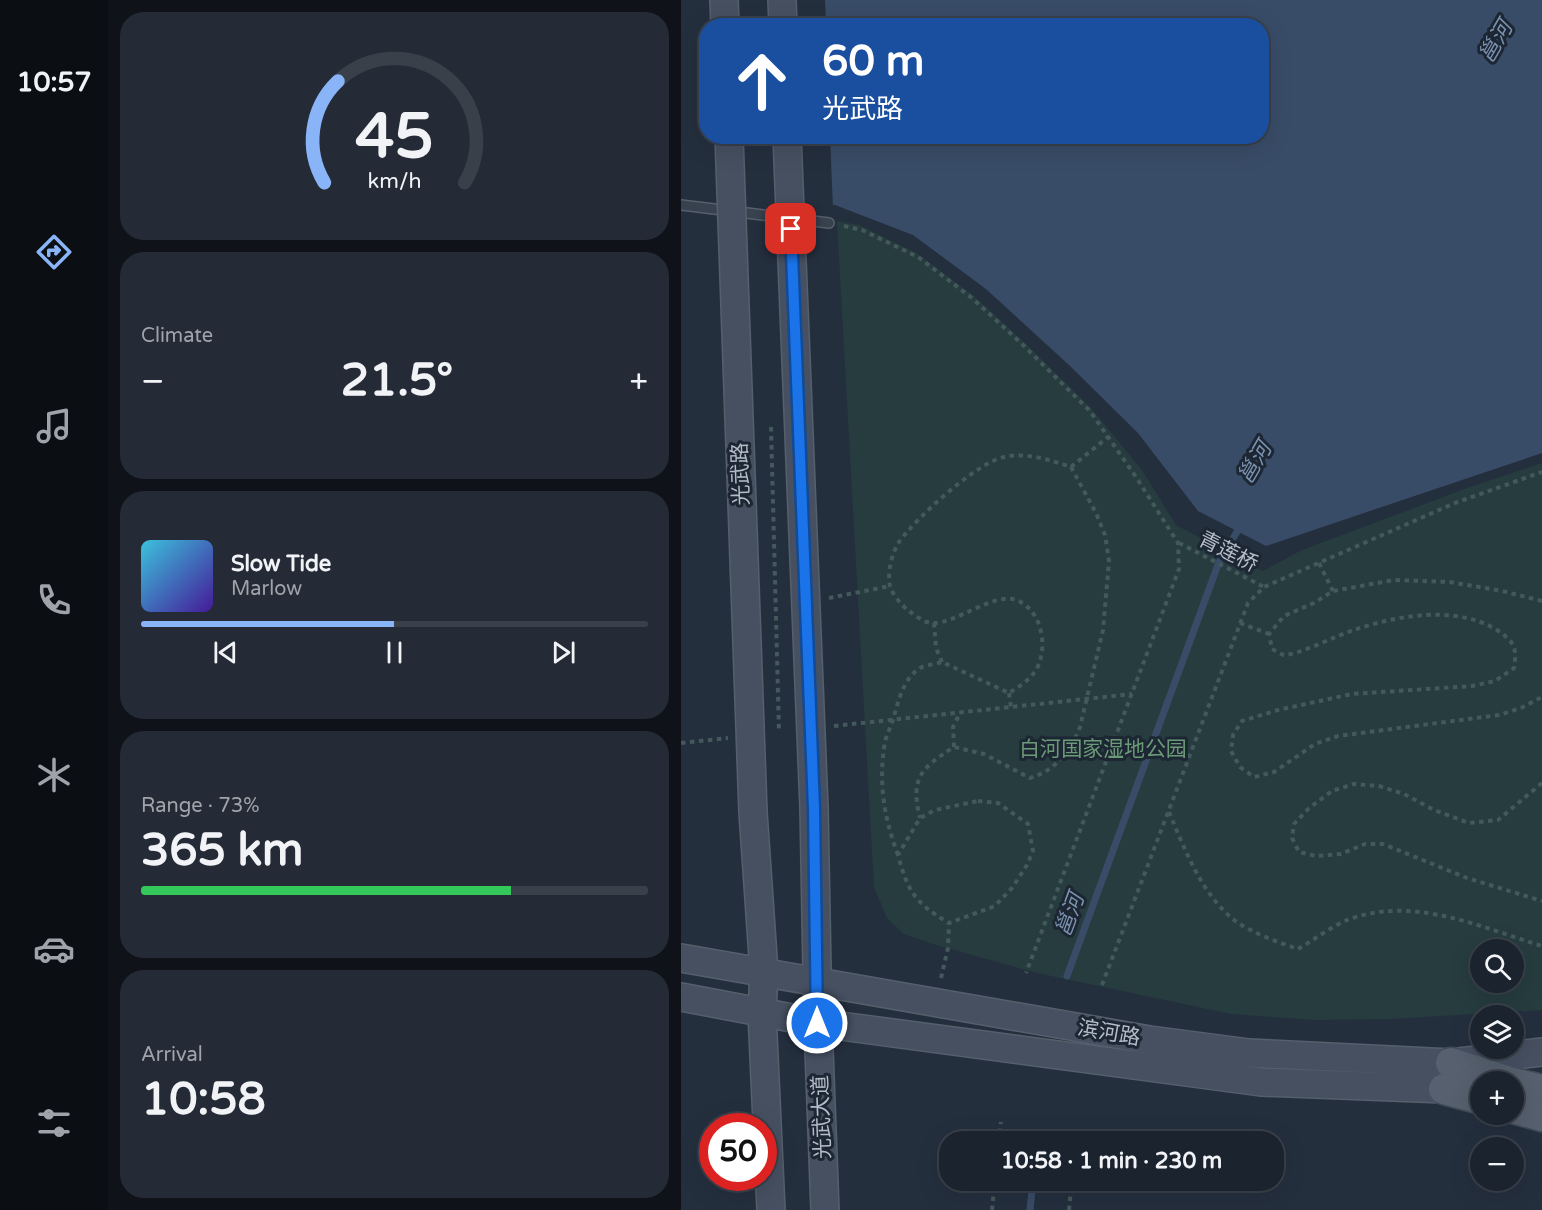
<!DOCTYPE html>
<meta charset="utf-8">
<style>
:root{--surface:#1b232e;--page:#242b36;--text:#f1f3f6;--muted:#a0a4aa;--line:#39404a;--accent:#8ab4f8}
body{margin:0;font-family:"Varela Round","Noto Sans SC",sans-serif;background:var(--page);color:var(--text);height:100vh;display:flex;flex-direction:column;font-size:22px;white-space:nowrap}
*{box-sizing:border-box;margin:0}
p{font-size:20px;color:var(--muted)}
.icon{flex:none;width:33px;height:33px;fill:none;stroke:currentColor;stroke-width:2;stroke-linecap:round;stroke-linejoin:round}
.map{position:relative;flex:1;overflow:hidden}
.side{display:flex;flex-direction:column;gap:12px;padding:12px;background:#0f1319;width:573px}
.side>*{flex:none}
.guide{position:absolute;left:18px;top:18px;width:570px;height:126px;border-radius:24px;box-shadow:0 6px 24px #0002,0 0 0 2px var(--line);background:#1a4fa0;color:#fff;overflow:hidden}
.tools{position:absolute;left:789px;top:939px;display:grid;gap:12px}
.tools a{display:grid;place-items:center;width:54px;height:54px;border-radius:50%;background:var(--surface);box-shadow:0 6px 24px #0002,0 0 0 2px var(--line);font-size:30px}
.speed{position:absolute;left:18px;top:1113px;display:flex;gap:12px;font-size:30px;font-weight:700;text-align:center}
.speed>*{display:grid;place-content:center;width:78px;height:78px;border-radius:50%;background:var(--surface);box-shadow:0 6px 24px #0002,0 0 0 2px var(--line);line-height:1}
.speed .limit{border:9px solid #d22;background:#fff;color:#111}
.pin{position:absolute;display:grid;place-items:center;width:51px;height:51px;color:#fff;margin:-26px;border-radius:12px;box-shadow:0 3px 9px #0006}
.me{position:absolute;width:66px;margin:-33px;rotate:0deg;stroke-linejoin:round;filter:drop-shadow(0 0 4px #0008)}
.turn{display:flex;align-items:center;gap:21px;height:126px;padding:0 24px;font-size:27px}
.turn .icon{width:78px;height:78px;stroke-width:2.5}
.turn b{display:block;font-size:42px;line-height:51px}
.big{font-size:45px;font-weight:800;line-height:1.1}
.side .card{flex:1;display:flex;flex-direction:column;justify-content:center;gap:9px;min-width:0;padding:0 21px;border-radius:24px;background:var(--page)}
.side .dial{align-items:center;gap:0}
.dial svg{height:156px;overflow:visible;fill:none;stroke:var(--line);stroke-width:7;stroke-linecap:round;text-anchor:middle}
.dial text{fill:var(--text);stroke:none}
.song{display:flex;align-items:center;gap:18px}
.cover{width:72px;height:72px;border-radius:9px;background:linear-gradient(135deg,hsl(190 70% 55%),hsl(260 70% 35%))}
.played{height:6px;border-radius:3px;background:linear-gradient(90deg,var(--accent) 50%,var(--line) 50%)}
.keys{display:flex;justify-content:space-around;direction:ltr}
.heat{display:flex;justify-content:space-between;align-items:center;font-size:33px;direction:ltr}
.charge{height:9px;border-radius:4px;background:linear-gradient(90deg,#34c759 73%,var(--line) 0)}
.trip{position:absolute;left:258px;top:1131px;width:345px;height:60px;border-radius:24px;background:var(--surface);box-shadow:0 6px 24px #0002,0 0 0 2px var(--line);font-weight:800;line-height:60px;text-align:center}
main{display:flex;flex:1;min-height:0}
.tab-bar{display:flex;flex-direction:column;width:108px;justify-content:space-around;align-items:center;background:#0b0e12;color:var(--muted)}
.tab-bar .icon{width:42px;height:42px}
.tab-bar .active{color:var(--accent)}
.tab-bar b{font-size:27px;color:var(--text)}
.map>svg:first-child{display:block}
.green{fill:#263c3f;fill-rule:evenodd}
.water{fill:#394c67;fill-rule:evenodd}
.pier{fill:#242f3e}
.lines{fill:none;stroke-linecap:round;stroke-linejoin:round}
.stream{stroke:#394c67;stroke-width:7}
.service-casing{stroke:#565f6c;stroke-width:12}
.secondary-casing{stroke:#565f6c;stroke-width:30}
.primary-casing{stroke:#414a57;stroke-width:33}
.path{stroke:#44595c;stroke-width:4;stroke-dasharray:4.5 4.5;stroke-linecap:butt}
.service{stroke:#38414e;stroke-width:9}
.secondary{stroke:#465061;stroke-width:27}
.primary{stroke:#56606e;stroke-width:30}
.secondary-bridge-casing{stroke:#565f6c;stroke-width:30;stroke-linecap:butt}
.secondary-bridge{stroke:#465061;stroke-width:27}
.route-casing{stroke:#114b97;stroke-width:15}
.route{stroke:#1a73e8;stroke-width:10}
.labels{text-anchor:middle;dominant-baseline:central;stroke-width:6;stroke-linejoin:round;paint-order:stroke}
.street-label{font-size:21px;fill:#b4bcc9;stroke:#1d2633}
.park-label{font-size:21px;fill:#6b9a76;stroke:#1d2633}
.water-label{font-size:22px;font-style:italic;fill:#7c92b1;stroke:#1d2633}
</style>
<main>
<nav class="tab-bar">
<b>10:57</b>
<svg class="icon active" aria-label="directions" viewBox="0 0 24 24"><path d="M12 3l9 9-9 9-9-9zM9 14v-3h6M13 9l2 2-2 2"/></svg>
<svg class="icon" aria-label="music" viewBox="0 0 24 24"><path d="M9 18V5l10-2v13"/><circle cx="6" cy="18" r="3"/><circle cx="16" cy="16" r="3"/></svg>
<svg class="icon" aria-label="phone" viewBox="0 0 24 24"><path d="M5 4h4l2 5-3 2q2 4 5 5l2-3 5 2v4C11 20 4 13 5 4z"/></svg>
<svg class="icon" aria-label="climate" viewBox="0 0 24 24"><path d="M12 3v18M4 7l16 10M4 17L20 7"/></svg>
<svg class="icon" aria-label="car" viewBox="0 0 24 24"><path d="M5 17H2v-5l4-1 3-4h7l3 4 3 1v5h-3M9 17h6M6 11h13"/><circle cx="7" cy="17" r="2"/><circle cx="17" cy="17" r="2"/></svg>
<svg class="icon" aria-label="filters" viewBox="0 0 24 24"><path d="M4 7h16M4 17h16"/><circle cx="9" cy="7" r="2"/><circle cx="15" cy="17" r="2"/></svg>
</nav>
<section class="side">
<div class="card dial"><svg viewBox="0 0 100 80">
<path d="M14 69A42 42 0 1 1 86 69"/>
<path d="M14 69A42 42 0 0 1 21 17" stroke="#8ab4f8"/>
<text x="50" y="56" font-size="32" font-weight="700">45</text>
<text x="50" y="72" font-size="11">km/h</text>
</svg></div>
<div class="card"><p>Climate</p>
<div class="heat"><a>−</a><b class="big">21.5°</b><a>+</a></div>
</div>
<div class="card">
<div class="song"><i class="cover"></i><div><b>Slow Tide</b><p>Marlow</p></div></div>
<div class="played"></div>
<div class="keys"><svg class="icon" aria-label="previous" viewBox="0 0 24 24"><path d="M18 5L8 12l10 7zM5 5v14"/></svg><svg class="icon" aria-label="pause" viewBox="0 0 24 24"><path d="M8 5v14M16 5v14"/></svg><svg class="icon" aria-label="next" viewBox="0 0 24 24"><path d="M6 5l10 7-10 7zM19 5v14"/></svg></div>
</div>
<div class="card"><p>Range · 73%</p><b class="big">365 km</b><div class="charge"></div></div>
<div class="card"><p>Arrival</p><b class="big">10:58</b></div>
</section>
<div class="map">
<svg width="861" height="1210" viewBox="0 0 861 1210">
<rect width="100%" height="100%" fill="#242f3e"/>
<!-- green -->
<path class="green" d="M156,221L178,225L237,254L293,296L343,342L411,409L461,470L495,525L582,571L621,550L789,487L861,463V1010L709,1019L633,1020L550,1014L356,973L252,944L223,934L206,918L193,887ZM800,950H832V982H800Z"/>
<!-- water -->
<path class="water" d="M0,0H861V453L585,546L517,511L457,433L388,365L305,289L232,235L154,205L0,196ZM26,26H580V136H26Z"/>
<!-- pier -->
<path class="pier" d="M0,0H144L145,25L26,26V136L149,137L152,208L0,199Z"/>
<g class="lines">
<!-- stream -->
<g class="stream">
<path d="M386,976L538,562L560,525"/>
<path d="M356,1142L357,1133"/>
<path d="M349,1210L352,1180"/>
</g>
<!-- service casing -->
<g class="service-casing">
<path id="service" d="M0,205L148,223"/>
</g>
<!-- secondary casing -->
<g class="secondary-casing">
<g id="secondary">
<path d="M43,0L44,26"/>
<path d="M101,0L102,26"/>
<path d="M133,808L137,1023L144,1210"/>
<path d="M72,812L83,972L81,1013L90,1210"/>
<path d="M0,958L469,1040L568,1053L770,1063L861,1052"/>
<path d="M0,997L137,1023L580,1082L763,1089L784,1087"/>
</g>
</g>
<!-- primary casing -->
<g class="primary-casing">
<g id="primary">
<path d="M770,1063L828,1082"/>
<path d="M832,1083L861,1090"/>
<path d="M763,1089L800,1099"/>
<path d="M832,1108L861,1116"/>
</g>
</g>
<!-- path -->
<g class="path">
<path d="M163,226L181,230L237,257L291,298L341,344L409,411L455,477L497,543L498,569L345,973"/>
<path d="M90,427L98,732"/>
<path d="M390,467L427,437"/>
<path d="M498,543L583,587"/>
<path d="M638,563L652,591"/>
<path d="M148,598L209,586"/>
<path d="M861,601L821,591L769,582L713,580L652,591L633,603L603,616L588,634L591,649C595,651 599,654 603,655C618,655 656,635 673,630C717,615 775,605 816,630C834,642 836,648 833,668L814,681L791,686L671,694L597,710L561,721L552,735L550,751L559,767L573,777L593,772L634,744L657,736L818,715L840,708L861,697"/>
<path d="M253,623L255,648L261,662"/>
<path d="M559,623L588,634"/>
<path d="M328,693L330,707"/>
<path d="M153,726L451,694"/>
<path d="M0,743L47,738"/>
<path d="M273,747L272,727L279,713"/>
<path d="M861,783L817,820L788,823L753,810L723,794L698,786L673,784L651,791L627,809L613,824L611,838L618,852L635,856L660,854L684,844H702L786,878L861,901"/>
<path d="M297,801L317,803L347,824L352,851L346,865L331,888L314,906L268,923C234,903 227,892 217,855L239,818L254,810Z"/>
<path d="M488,812C504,850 520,893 553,920C571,933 596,942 617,949C633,940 652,925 669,919C734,896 799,927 861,946"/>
<path d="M217,855C203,818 197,782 204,742C206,733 211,725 213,716C218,699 223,678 239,668C245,665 254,664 261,662L328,693C339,686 351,679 357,666C367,644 360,609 335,600C313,592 274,624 252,623C243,623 235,616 228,611C221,606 211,594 209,586C206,572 211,553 218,542C235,518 295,463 323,457C346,452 369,460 390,467L415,513L424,535L428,561L422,630L399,727C389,752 375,770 349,778L303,754L273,747C240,768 229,778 239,818"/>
<path d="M260,978L267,948L268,923"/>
<path d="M421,985L567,603L583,587L774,503L861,472"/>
<path d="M318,1142L320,1122"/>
<path d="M396,1142V1140"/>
<path d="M311,1210L314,1180"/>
<path d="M388,1210L391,1180"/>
</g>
<!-- service -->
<use href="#service" class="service"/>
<!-- secondary -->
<use href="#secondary" class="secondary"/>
<!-- primary -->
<use href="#primary" class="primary"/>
<!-- secondary-bridge casing -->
<g class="secondary-bridge-casing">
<g id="secondary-bridge">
<path d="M48,136L72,812"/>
<path d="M106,136L133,808"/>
</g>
</g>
<!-- secondary-bridge -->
<use href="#secondary-bridge" class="secondary-bridge"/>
</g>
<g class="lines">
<!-- route casing -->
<g class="route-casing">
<path id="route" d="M110,229L133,808L136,1023"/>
</g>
<!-- route -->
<use href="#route" class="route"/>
</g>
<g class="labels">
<!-- street labels -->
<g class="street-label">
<text transform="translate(60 474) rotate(-92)">光武路</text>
<text transform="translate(547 552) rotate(27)">青莲桥</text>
<text transform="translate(428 1033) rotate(10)">滨河路</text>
<text transform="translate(141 1117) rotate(-92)">光武大道</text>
</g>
<!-- park labels -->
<g class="park-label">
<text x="422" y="749">白河国家湿地公园</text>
</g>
<!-- water labels -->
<g class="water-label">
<text transform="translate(815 42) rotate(-60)">邕河</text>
<text transform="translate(574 463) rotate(-60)">邕河</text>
<text transform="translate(389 915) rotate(-70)">邕河</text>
</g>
</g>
</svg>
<div class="tools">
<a><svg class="icon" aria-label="search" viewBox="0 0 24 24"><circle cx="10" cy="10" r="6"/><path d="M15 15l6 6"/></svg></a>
<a><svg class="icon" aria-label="layers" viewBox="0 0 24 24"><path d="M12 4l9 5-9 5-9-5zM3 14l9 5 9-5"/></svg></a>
<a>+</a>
<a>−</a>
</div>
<div class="speed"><div class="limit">50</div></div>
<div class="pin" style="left:110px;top:229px;background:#d93025"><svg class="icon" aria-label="arrive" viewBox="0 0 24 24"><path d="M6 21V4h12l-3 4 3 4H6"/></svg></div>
<svg class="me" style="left:136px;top:1023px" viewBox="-20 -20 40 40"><circle r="17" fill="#1a73e8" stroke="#fff" stroke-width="3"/><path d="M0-11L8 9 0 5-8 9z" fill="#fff"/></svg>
<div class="trip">10:58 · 1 min · 230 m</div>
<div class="guide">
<div class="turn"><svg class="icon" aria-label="ahead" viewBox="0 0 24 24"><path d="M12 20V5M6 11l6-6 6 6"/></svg><div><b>60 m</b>光武路</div></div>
</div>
</div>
</main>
